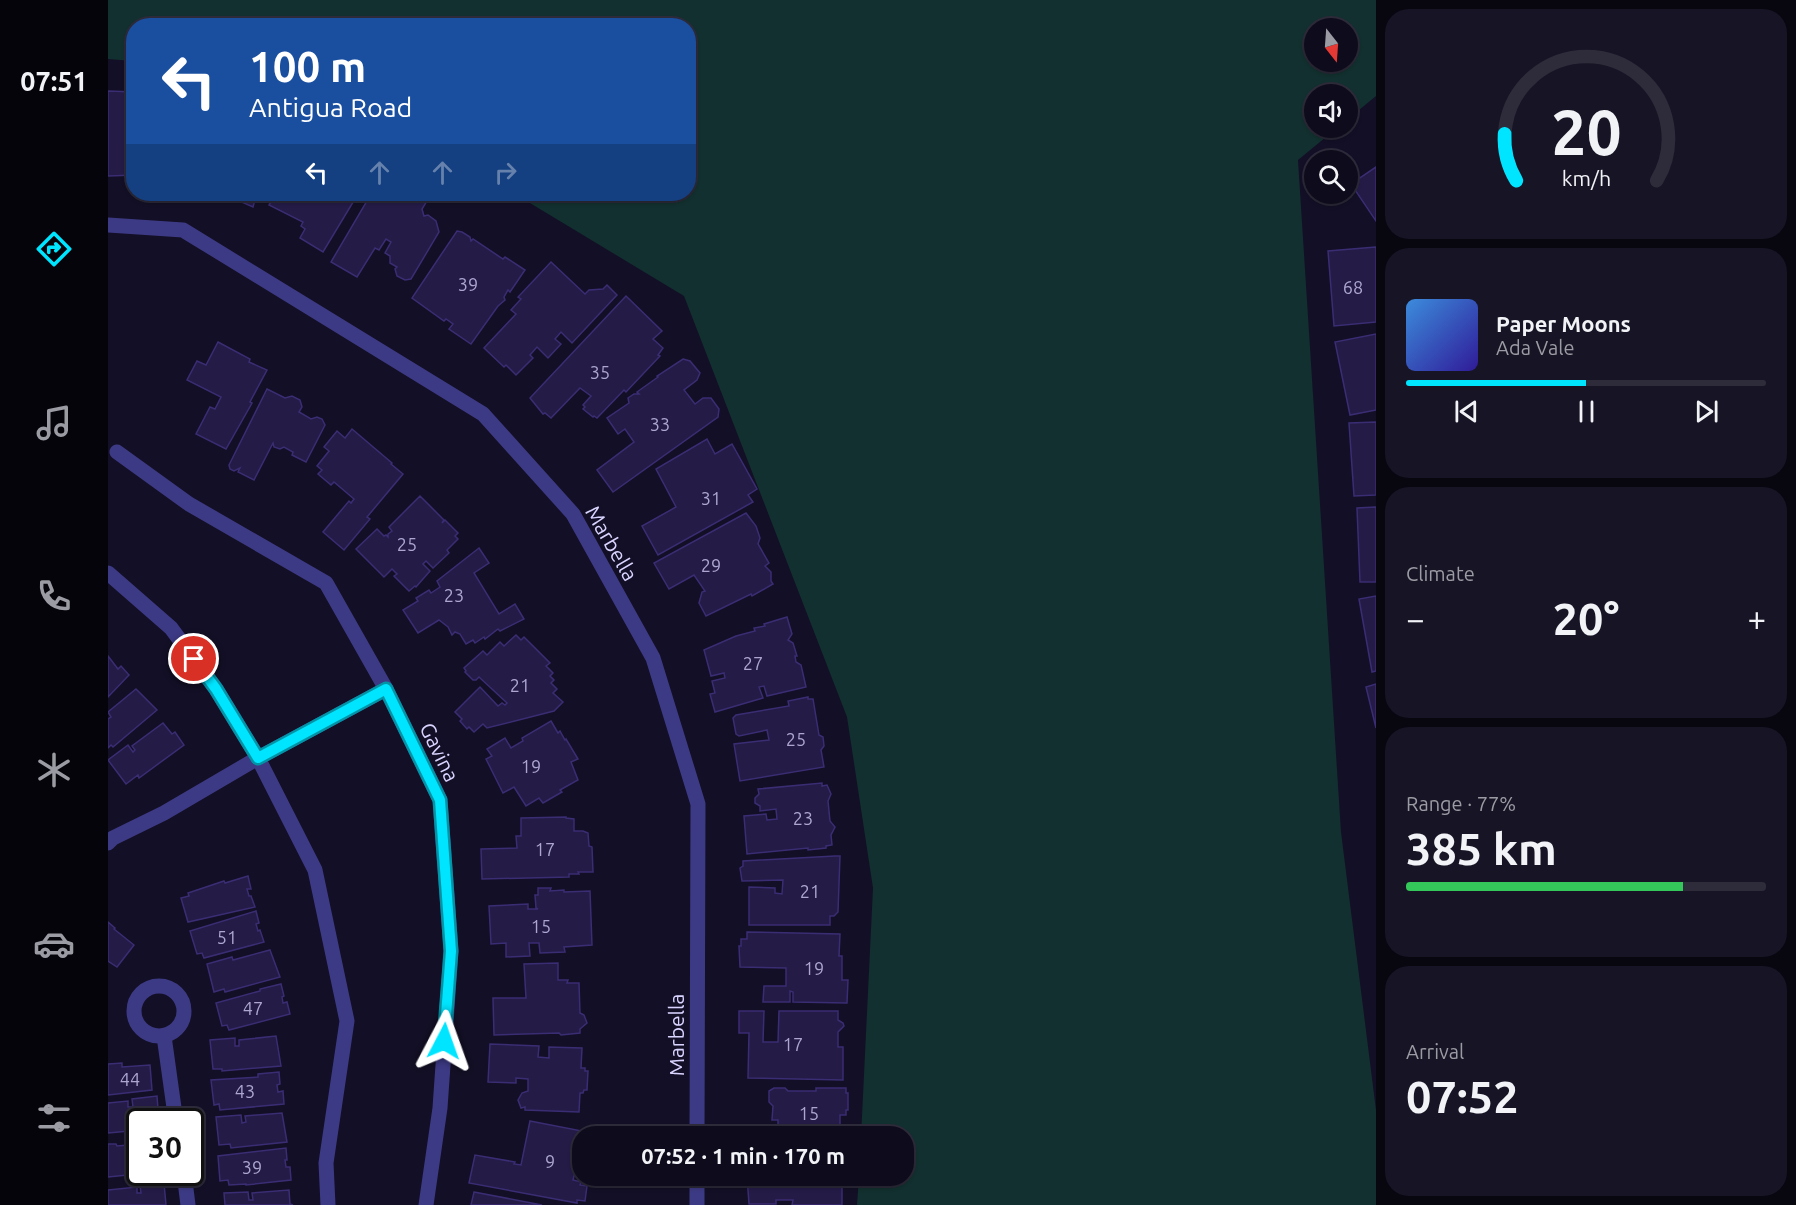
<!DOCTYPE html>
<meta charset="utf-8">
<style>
:root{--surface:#0e0b1c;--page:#171425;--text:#f1f3f6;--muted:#9b9ba3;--line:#2e2b3b;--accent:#00e5ff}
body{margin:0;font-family:Ubuntu,sans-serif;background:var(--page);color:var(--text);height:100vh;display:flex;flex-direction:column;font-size:22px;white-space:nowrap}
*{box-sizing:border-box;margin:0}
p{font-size:20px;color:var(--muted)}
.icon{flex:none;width:33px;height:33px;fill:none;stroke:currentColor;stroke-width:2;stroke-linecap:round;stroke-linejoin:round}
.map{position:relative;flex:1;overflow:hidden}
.details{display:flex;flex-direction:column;gap:9px;padding:9px;background:#08060f;width:420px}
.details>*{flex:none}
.banner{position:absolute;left:18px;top:18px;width:570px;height:183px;border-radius:24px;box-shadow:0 2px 4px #0004,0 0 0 2px var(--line);background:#1a4fa0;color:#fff;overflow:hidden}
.needle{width:39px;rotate:163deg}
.fabs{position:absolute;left:1196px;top:18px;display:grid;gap:12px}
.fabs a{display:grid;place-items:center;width:54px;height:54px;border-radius:50%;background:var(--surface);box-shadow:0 2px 4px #0004,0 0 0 2px var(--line);font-size:30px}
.speed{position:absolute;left:18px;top:1108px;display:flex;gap:12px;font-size:30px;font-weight:700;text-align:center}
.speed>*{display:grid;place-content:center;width:78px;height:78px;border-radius:50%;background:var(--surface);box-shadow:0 2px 4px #0004,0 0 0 2px var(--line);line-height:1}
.speed .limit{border:3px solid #111;border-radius:9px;background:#fff;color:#111}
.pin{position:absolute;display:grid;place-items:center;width:51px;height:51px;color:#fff;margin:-26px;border:3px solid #fff;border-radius:50%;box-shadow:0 2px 6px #0007}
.me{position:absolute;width:66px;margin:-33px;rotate:4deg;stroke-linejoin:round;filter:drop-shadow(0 0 4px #0008)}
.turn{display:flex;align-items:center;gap:21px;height:126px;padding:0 24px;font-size:27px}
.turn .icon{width:78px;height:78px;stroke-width:2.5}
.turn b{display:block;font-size:42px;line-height:51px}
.lanes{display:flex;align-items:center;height:57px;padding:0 24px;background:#0003;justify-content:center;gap:30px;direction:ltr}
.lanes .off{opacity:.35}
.big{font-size:45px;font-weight:700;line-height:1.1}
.details .widget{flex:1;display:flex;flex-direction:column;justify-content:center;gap:9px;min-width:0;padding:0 21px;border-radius:24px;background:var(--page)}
.details .dial{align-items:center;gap:0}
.dial svg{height:156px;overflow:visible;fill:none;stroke:var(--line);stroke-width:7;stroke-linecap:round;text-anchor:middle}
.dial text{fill:var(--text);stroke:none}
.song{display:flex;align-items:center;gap:18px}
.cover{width:72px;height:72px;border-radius:9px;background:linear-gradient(135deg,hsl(210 70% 55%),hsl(250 70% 35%))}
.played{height:6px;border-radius:3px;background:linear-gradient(90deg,var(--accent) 50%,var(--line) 50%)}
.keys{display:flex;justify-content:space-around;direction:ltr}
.heat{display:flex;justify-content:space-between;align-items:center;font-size:33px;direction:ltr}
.charge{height:9px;border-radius:4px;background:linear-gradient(90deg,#34c759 77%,var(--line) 0)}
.trip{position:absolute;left:464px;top:1126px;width:342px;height:60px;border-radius:24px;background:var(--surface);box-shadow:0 2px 4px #0004,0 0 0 2px var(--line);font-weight:700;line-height:60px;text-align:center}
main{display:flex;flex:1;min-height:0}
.tabs{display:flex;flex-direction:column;width:108px;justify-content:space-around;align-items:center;background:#06040b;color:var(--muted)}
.tabs .icon{width:42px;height:42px}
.tabs .on{color:var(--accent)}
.tabs b{font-size:27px;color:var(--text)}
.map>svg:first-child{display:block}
.green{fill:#12302f;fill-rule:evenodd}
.building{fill:#241b47;stroke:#3b2d73;stroke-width:1.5}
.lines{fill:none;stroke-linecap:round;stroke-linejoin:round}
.minor{stroke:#3d3a85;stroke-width:15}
.tertiary{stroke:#3d3a85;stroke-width:15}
.route-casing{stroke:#0095a6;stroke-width:15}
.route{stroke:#00e5ff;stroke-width:10}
.labels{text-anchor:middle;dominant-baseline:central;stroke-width:6;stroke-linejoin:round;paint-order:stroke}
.number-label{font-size:18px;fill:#aca6d1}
.street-label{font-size:21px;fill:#d9d4ff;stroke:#130f26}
</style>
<main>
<nav class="tabs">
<b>07:51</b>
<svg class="icon on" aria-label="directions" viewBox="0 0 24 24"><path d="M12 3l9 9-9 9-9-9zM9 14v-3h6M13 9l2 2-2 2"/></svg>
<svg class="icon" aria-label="music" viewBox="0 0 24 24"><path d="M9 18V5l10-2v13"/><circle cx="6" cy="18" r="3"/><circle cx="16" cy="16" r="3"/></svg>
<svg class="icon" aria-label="phone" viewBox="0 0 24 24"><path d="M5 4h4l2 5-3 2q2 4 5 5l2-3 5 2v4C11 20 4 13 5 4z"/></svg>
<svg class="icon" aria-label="climate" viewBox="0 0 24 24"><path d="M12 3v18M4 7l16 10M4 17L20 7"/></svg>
<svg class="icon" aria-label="car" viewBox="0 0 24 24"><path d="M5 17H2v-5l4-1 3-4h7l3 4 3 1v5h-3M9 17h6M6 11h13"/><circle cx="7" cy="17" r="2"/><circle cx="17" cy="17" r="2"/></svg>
<svg class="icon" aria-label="filters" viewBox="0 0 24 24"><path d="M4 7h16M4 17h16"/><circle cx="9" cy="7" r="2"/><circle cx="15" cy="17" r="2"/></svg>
</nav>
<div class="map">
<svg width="1268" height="1205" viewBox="0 0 1268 1205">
<rect width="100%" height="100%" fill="#130f26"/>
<!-- green -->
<path class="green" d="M0,0H1268V96L1239,120V94H1206V128H1229L1190,160L1233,832L1268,1110V1205H749L751,1176H795V1137H753L765,888L739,717L576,296L407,194H580V26H26L25,61L0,59ZM1206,28H1239V62H1206Z"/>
<!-- building -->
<g class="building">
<path d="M0,91L26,92V175L0,176Z"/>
<path d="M1268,167V221L1243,184Z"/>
<path d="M116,194H154L150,202L147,200L145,207L127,199H120Z"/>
<path d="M165,194H250L215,252L192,238L197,229L193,226L195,222L161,205L167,195Z"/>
<path d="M263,194H317L319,201L314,209L316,216L320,215L328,221L331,232L303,279L297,280L289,276L287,269L289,267L282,263V256L277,253L283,242L278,239L271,250L267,248L249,277L223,262Z"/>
<path d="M349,231L354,232L362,237L363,241L365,239L395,259L397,257L417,270L402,292L400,290L396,297L397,300L390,306L363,344L341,329L345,324L338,319L336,321L304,298Z"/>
<path d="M1268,247V322L1226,326L1220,251Z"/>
<path d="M443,262L477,294L481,290L495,289L499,285L509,295L464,343L453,332L447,339L453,344L440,358L429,347L422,355L425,358L408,375L398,365L396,367L376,348L408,314L403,310L413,299L410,297Z"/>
<path d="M518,296L554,331L545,339L555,348L550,355L552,356L518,392L516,390L489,418L486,416L485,417L475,409L477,407L475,405L483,396L472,388L443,418L437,413L435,414L422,398Z"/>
<path d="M1268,334V410L1242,415L1227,342Z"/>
<path d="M110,342L142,359L141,362L159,370L142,402L144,403L118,449L88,434L102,407L107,409L113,397L79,380L89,361L98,365Z"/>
<path d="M575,359L582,361L592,373L589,380L576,390L587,404L595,398H603L611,409L610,417L505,492L489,470L526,442L517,429L510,434L499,418L521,403L520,398L526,394H531L529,392L550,377L549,376Z"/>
<path d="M159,389L177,398L184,396L192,400L194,407L191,412L203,419L209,417L214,419L217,425L198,462L184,455L185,452L176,447L172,449L166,447L165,443L146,480L130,472L132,468L126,471L122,469L121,465Z"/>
<path d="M1268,422V495L1246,496L1241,423Z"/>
<path d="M244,429L284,463L283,464L295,474L259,517L262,519L236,550L215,532L241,501L243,503L246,499L226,482L223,485L210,474L214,470L209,466L221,451L216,447L229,431L237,438Z"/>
<path d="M599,439L607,454L624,444L649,489L640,495L645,502L550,555L534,526L568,507L548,469Z"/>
<path d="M312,496L336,520L334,523L337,520L350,533L347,536L350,539L339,550L341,553L325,568L318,561L315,564L322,571L308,587L307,586L301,591L286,576L289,574L284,569L276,577L248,549L269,529L276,536L278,535L280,537V534L284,531L281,527Z"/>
<path d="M1268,507V582H1252L1249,508Z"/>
<path d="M638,513L648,526L652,538L650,544L661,563L657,566L663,572V581L665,584L644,596L643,594L598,616L591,603L594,592L597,591L586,575L561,589L546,563Z"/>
<path d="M371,548L381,563L366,573L391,614L407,604L416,619L392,631L390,629L377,639L376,637L367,643L365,640L358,644L352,634L347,632L344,635L340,627L331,620L310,633L295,610L310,601L308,598L321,590L323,593L332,587L329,581Z"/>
<path d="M1268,596V671L1264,672L1251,599Z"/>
<path d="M679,617L684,634L680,640L685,643L689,656H687L688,662L693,665L698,687L659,696L656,686L651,687L655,698L607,712L602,694L607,693L604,681L617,678L616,673L603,676L596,650L628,636L647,631L646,628L657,626L656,624Z"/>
<path d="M408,635L413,640L416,637L442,663L438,666L445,673L442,676L446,680L443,683L449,689L445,693L455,702L446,711L379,728L375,724L366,732L361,727L359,729L352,721L354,719L347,712L372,687L390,706L394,703L397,705L399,703L371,677L368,680H365L357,672L358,671L356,668L375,651L379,655L392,642L396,646Z"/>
<path d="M0,656L10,669L13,666L21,675L0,697Z"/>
<path d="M1268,684V728L1258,687Z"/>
<path d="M28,689L49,710L5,747L3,745L0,748V719L3,717L0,712Z"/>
<path d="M700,697V699H705L711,735L715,737L716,746L713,750L716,767L632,781L626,744L661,740L659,730L631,736L628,734L625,718L628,715L681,706L680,701Z"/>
<path d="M443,721L450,733L452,731L457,740L458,739L470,759L463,762L470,780L452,790L454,792L435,803L431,798L418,806L406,787L395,793L378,759L384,756L379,749L397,738L403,748L415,741L414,738Z"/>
<path d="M55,723L64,734L67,732L76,745L31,778L30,775L18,784L0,760L20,745L25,752L27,750L24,746Z"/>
<path d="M714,783V786L719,785L723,794L720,801L722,821L727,827L723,835L724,845L718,846V848L700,850V848L639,854L636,816L658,814L659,820L669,819L668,809L652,811V806L647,803V798L651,794L650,789Z"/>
<path d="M458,817V818L466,819V831H475L480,833L481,846L484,847L485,872H470L471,874H461V877L374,879L373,849L409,848L408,836H413V818Z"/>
<path d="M727,856H732L730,912L726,916H722V925H641V887L667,888V893L674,894L675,880L634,881L632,868L635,866V861Z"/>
<path d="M140,876L143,889H139L141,896H143L147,907L80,922L73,898L81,896L80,893L116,881L117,883Z"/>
<path d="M430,888H443L442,891L456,890V892L482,891L484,945L456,947L457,952L432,953L431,943H421L422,956L398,957V943L383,944L381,906L420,904V909H430L428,908L427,895H430Z"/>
<path d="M148,911L151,923L148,924L150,931L152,930L156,942L96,958L94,953L89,954L82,931Z"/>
<path d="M0,922L7,928L6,929L26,945L9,967L0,961Z"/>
<path d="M639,932L732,934L731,956H734V980H740L739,1003L685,1002V992L682,991V1002H655L656,986H678V968L632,967L631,946H633V939H639Z"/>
<path d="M162,950L172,977L117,992L116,989L106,992L99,964L124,957L125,960Z"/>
<path d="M450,963V980H460L459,983H471L472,1013L476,1015L479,1023L472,1029V1033L453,1035L451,1033L386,1035L385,998H418L416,964Z"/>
<path d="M173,984L176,996L174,997L175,1003L179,1002L182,1014L121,1030L119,1025L114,1026L108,1003L152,991V989Z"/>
<path d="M631,1011H656L655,1042H670L671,1011H730V1020L735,1023L736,1026L730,1032V1047H735V1080L640,1078L641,1033H631Z"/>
<path d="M168,1036L173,1066L114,1071V1069H105L102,1040L127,1038V1046H131V1040Z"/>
<path d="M382,1044L431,1046L430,1057L441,1058V1047L474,1048L473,1068H477V1071H480L479,1090H476L475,1093H472L471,1112L417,1110V1107L413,1108L410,1100L414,1093L420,1091V1079L408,1078V1083L380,1082Z"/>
<path d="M14,1063V1067L42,1065L44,1090L0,1095V1064Z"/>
<path d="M171,1072L172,1084L169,1085L170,1092L175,1091L176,1104L112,1110L111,1104L106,1105L103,1080L150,1077V1074Z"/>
<path d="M666,1088H677L680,1091H708V1088H738V1093H740V1110H738V1115H732V1137H631V1131H670V1120H664L665,1106L661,1102V1091Z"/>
<path d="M49,1096L51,1122H32V1130L0,1133V1103L20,1101V1107H25L24,1099Z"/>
<path d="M174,1113L179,1142L123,1148L122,1144L111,1145L108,1117L133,1115L134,1123L138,1122L137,1116Z"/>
<path d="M422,1121L474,1131L473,1135L481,1137H474V1157L469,1156L468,1160H470L465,1180L473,1182L472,1185L479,1186L477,1201L469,1200V1203L361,1183L367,1155L407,1162L406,1164L413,1165Z"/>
<path d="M0,1144H8L9,1146L32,1144V1173H39L0,1177Z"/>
<path d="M178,1148L179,1160H177L178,1167H182L183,1180L138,1185V1184L121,1185L120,1180L112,1181L110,1156Z"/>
<path d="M639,1176H734V1205H684L685,1200H668V1204H641Z"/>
<path d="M56,1183L58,1205H0V1190L29,1187V1193H33L32,1185Z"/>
<path d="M181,1190L182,1204L185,1205H117L116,1193L140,1192L141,1200H145L144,1193Z"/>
<path d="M366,1192L434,1205H363Z"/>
</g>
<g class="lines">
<!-- minor -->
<g class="minor">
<path d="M0,225L75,230L375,414L465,514L545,658L590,804L589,1137"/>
<path d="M9,452L81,504L218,583L278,689L332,800L343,951L332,1108L318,1205"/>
<path d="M0,843L5,838L56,813L150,758L278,689"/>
<circle cx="51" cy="1011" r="25"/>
<path d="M56,1036L68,1122"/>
<path d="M76,1173L80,1205"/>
<path d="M589,1205V1176"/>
</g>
<!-- tertiary -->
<path class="tertiary" d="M0,573L63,628L108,689L150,758L207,870L239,1021L218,1163L220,1205"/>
</g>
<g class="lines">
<!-- route casing -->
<g class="route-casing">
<path id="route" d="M86,659L108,689L150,758L278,689L332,800L343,951L336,1041"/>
</g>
<!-- route -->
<use href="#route" class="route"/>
</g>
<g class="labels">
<!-- number labels -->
<g class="number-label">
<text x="360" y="284">39</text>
<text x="1245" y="287">68</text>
<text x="492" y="372">35</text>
<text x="552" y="424">33</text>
<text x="603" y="498">31</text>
<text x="299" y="544">25</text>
<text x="603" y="565">29</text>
<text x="346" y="595">23</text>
<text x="645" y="663">27</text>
<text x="412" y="685">21</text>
<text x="688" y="739">25</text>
<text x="423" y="766">19</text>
<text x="695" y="818">23</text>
<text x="437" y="849">17</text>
<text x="702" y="891">21</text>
<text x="433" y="926">15</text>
<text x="119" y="937">51</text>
<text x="706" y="968">19</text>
<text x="145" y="1008">47</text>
<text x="685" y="1044">17</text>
<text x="22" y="1079">44</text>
<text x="137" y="1091">43</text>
<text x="701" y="1113">15</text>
<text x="442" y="1161">9</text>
<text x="144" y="1167">39</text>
</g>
<!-- street labels -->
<g class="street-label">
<text transform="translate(504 543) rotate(60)">Marbella</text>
<text transform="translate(332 752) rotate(64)">Gavina</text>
<text transform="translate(568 1035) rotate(-90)">Marbella</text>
</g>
</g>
</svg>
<div class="fabs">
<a><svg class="needle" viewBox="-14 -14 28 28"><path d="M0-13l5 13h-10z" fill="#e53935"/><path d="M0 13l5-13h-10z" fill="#9b9ba3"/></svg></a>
<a><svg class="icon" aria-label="sound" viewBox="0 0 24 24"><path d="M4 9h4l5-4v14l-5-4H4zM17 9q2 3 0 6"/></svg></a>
<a><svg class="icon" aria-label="search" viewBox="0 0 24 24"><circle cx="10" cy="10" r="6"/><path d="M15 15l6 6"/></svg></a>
</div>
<div class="speed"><div class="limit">30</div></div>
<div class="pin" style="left:86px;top:659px;background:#d93025"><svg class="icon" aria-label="arrive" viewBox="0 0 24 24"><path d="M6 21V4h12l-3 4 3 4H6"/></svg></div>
<svg class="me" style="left:336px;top:1041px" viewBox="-20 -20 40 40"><path d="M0-17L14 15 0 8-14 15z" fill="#00e5ff" stroke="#fff" stroke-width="4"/></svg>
<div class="trip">07:52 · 1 min · 170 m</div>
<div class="banner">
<div class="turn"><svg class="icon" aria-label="left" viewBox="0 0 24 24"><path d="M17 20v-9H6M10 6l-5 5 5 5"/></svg><div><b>100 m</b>Antigua Road</div></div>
<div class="lanes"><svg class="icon" aria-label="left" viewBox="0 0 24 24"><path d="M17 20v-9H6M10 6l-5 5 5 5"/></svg><svg class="icon off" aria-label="ahead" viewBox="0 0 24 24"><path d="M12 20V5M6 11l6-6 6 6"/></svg><svg class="icon off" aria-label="ahead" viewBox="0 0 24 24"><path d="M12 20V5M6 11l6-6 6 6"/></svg><svg class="icon off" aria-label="right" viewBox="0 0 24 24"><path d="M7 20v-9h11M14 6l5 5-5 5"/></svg></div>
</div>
</div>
<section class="details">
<div class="widget dial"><svg viewBox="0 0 100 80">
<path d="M14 69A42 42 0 1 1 86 69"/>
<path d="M14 69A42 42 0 0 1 8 45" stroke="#00e5ff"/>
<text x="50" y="56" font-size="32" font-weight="700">20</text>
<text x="50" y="72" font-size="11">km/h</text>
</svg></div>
<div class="widget">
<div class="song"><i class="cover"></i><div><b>Paper Moons</b><p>Ada Vale</p></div></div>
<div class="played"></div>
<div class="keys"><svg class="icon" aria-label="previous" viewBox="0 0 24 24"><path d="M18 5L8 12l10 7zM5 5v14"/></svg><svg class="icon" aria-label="pause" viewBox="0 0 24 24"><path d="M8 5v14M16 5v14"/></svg><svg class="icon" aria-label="next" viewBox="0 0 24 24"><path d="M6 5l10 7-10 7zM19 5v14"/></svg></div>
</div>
<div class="widget"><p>Climate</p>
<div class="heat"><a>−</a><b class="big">20°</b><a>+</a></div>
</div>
<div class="widget"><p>Range · 77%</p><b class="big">385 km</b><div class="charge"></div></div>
<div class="widget"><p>Arrival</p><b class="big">07:52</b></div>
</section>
</main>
